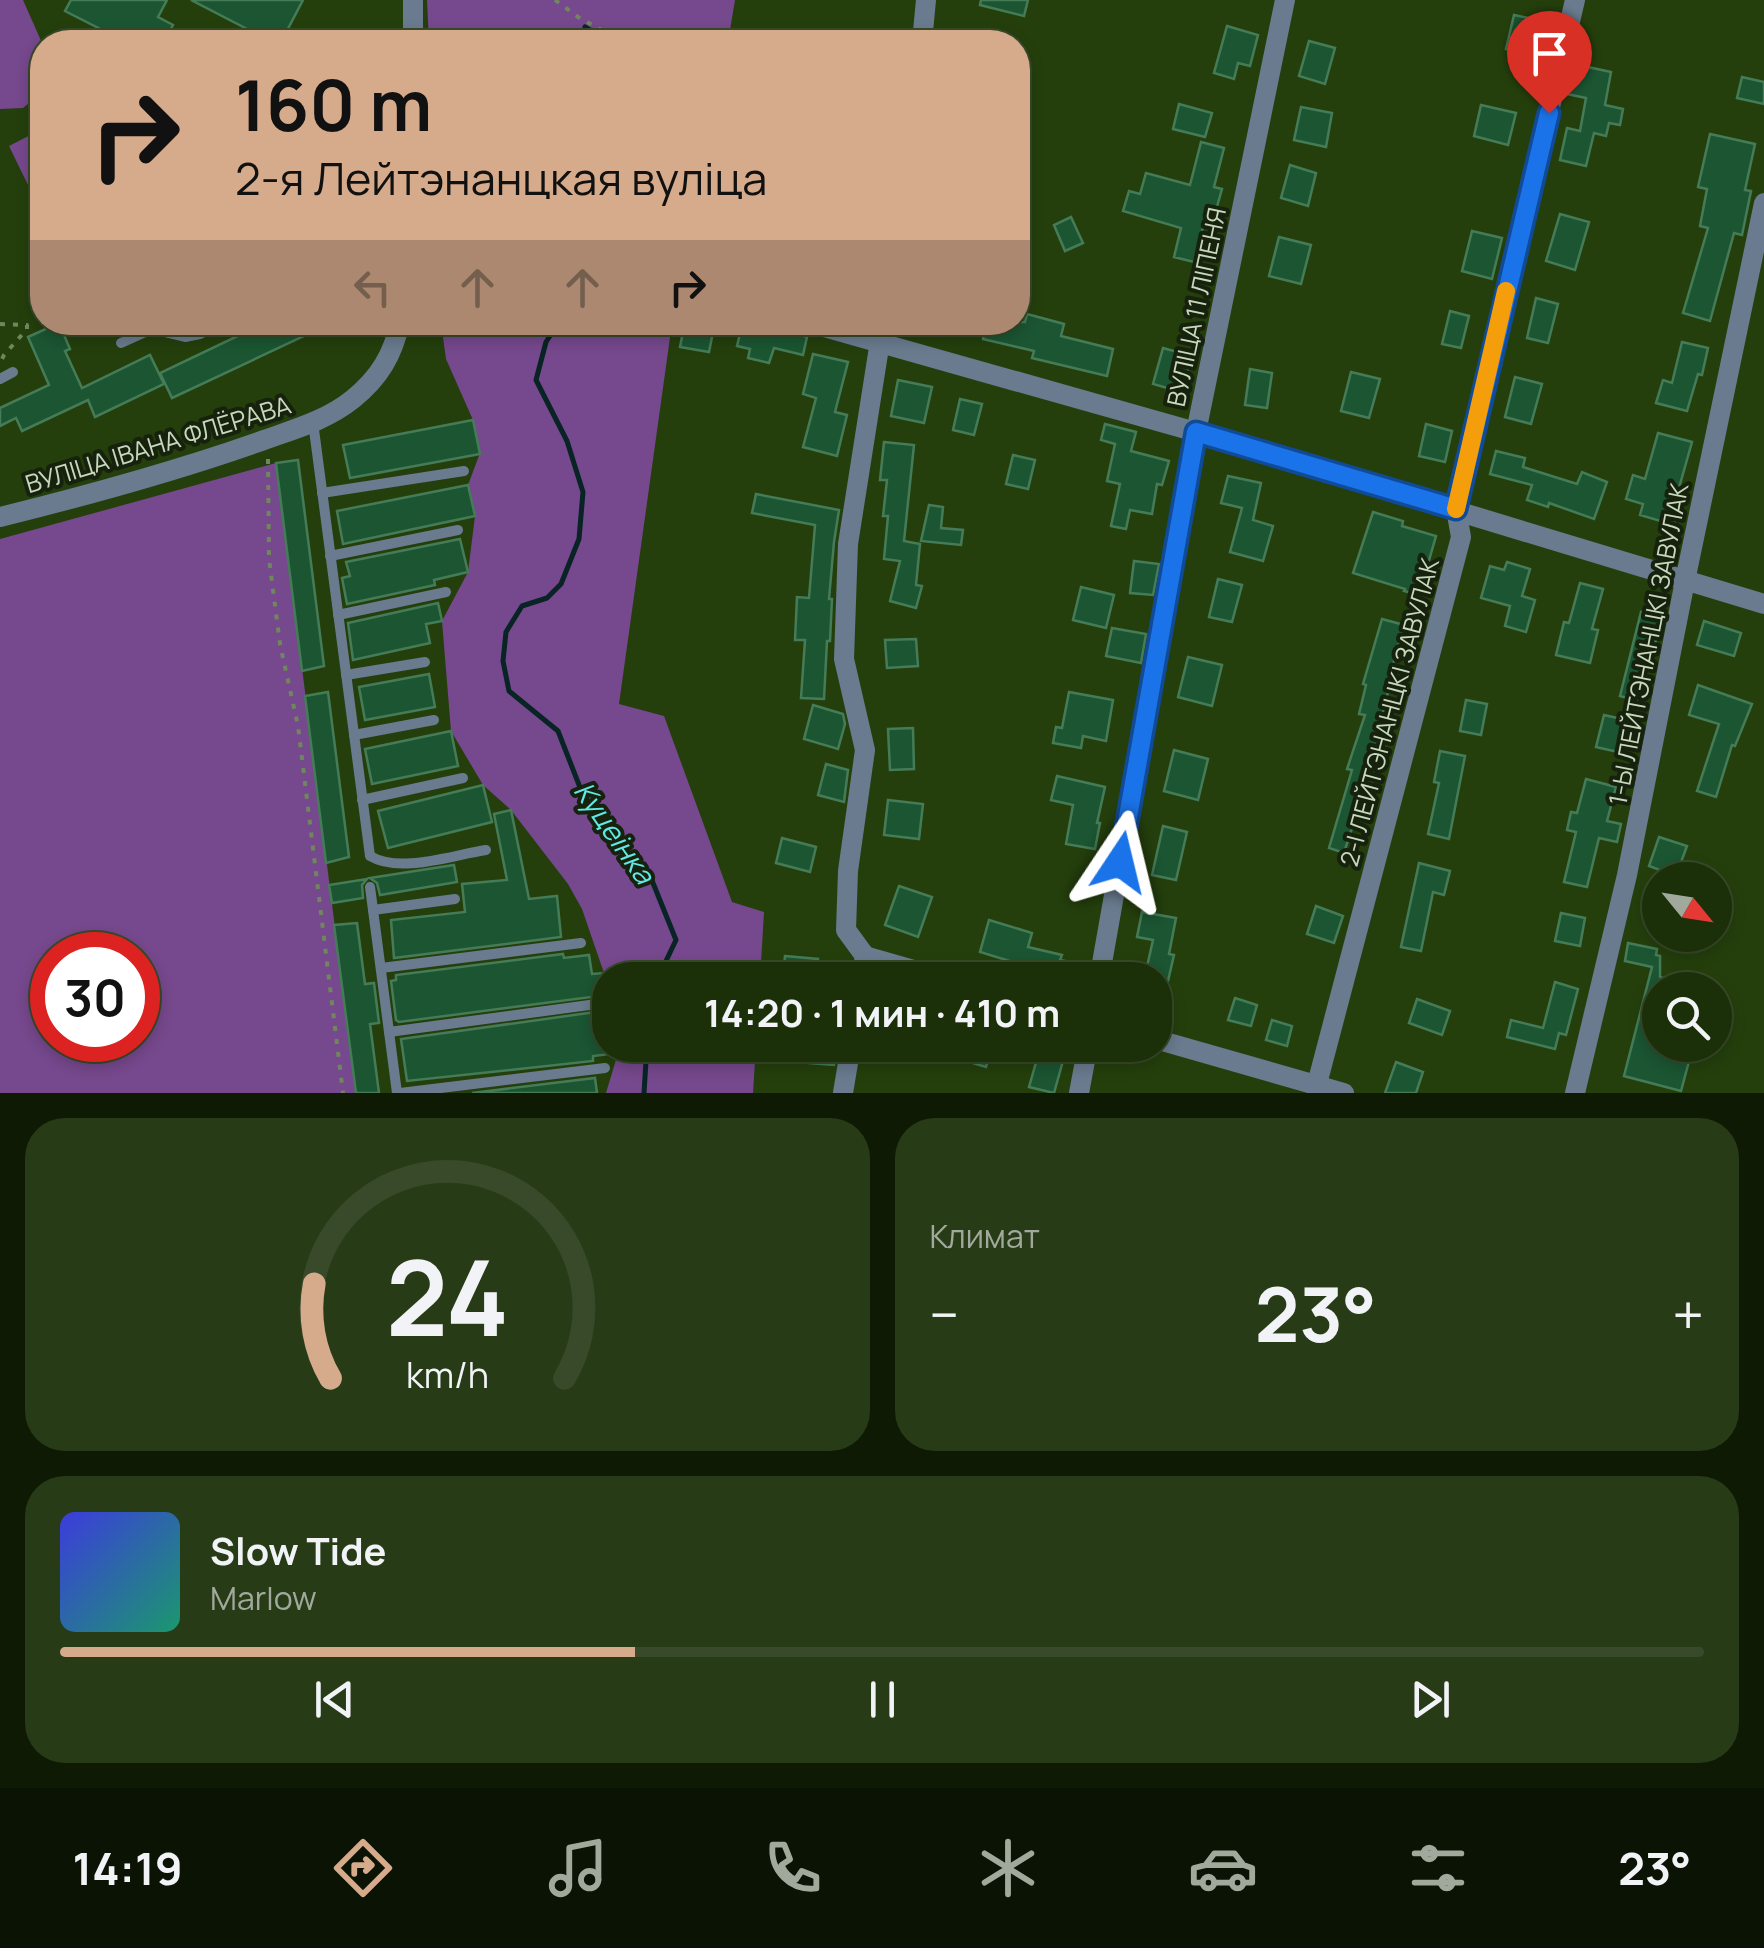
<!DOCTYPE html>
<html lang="ru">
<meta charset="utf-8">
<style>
:root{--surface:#1b2f09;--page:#283b17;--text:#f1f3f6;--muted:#a0a99c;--line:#394a2a;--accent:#d6ab8b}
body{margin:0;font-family:Manrope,sans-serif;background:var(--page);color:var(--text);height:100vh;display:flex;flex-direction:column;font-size:38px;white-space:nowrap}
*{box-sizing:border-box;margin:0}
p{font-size:32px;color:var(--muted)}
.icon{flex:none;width:55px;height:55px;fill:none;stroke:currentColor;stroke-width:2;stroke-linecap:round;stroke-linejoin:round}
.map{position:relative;height:1093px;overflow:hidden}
.side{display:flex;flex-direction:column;gap:25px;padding:25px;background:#0f1a05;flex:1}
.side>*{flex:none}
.top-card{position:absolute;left:30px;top:30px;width:1000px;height:305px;border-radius:40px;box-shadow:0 5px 15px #0003,0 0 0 2px var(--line);background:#d6ab8b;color:#111;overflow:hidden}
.needle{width:65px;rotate:120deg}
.fabs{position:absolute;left:1642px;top:862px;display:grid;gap:20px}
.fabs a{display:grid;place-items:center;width:90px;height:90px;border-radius:50%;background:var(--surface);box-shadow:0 5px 15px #0003,0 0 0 2px var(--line);font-size:50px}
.speed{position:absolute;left:30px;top:932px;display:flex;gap:20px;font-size:50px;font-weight:700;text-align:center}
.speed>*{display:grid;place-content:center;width:130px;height:130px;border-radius:50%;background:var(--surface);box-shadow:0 5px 15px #0003,0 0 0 2px var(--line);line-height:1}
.speed .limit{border:15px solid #d22;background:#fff;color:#111}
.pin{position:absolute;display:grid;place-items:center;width:85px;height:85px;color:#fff;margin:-102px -42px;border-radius:50% 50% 50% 0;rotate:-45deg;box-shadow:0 0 10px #0007}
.pin .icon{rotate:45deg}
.me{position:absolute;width:110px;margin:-55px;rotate:10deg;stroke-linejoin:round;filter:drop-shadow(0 0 8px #0008)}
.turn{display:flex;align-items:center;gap:35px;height:210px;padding:0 40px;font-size:45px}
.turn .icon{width:130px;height:130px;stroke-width:2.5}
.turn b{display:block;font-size:70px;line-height:85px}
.lanes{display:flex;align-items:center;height:95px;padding:0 40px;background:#0003;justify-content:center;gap:50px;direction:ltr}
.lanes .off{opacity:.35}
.big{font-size:75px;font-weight:700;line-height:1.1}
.side .widget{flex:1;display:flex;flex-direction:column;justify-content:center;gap:15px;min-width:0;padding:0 35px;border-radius:40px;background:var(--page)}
.side .dial{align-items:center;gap:0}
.dial svg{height:260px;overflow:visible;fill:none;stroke:var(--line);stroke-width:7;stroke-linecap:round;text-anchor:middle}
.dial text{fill:var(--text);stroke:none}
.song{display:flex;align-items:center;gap:30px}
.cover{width:120px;height:120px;border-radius:15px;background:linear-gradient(135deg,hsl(240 70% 55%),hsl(160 70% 35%))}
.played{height:10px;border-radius:5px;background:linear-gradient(90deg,var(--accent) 35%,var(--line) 35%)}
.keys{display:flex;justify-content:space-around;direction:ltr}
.heat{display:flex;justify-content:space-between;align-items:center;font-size:55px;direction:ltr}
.side .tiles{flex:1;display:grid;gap:25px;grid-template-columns:1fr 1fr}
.widget:last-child{grid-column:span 2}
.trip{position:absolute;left:592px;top:962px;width:580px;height:100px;border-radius:40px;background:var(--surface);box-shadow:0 5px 15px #0003,0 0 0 2px var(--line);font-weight:700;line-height:100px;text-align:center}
.tabs{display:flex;height:160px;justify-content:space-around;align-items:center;background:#0b1304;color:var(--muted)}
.tabs .icon{width:70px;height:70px}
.tabs .selected{color:var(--accent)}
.tabs b{font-size:45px;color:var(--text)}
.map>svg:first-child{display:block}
.green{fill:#76488d;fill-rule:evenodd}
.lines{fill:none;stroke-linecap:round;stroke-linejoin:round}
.stream{stroke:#092424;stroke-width:5}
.building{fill:#1b5532;stroke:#457c57;stroke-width:2.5}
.path{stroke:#70875e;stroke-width:4;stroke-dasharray:5 8;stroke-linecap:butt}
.service{stroke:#6a7b8f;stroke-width:10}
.minor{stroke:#6a7b8f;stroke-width:20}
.tertiary{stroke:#6a7b8f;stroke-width:20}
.route-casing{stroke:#114b97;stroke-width:25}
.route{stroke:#1a73e8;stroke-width:18}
.slow{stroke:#f59e0b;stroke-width:18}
.labels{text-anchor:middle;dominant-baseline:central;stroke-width:8;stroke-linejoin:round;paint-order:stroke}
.street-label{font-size:25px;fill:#c7d8bc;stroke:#16220d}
.water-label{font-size:28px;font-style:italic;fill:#62e9e6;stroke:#16220d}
</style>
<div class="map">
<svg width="1764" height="1093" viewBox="0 0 1764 1093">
<rect width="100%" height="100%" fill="#243f0c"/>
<!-- green -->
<g class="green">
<path d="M0,0H23L42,43L41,93L23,108L0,109Z"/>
<path d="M427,0H735L728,42H429Z"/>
<path d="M42,129V178L28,185L9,146Z"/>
<path d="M441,323H672L619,704L664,716L732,902L764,912L760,980H610V1005L604,973L582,909L568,884L511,810L483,785L451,731L442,621L468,572L475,516L468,485L480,453L473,420L446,359Z"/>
<path d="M276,463L356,1093H0V539ZM52,955H138V1040H52Z"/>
<path d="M617,1045H756L753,1093H606L618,1053Z"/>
</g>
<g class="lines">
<!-- stream -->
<g class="stream">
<path d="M585,27L590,30L598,42"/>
<path d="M559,322L546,342L536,380L567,441L583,492L579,539L561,584L547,598L522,606L506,632L503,661L509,691L558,731L581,790L605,827L651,878L676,940L665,963L651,969L650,980"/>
<path d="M644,1093L647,1045"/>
</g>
</g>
<!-- building -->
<g class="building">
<path d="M71,0H167L158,17L173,25L164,42H126L65,11Z"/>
<path d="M191,0H303L281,42H272Z"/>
<path d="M981,0H1028L1024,16L980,5Z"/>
<path d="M1514,15L1547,22L1539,56L1506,49Z"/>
<path d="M1227,26L1258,35L1250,66L1238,63L1234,79L1214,73Z"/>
<path d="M1309,41L1335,48L1325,84L1299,76Z"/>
<path d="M1574,64L1611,72L1605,105L1623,109L1620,125L1609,123L1606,136L1594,133L1586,166L1560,160L1567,128L1580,131L1586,98L1567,94Z"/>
<path d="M1742,77L1764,82V104L1737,98Z"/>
<path d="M1179,104L1212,113L1205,137L1173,129Z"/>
<path d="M1481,105L1516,113L1508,145L1474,136Z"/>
<path d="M1301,107L1332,113L1326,147L1294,140Z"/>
<path d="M1710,134L1755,144L1745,190L1751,191L1742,235L1734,233L1710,321L1683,313L1708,228L1700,226L1707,189L1698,187Z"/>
<path d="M1201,142L1224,148L1214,187L1222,189L1216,210L1208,208L1194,262L1174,257L1181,228L1123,211L1129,191L1140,194L1146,173L1190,185Z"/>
<path d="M1290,165L1316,173L1308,206L1281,198Z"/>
<path d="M1560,214L1589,222L1575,270L1546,261Z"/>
<path d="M1071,217L1083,243L1065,251L1054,225Z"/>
<path d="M1472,231L1502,238L1492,279L1462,271Z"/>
<path d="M1279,237L1311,245L1301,284L1269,276Z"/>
<path d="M1536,298L1558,304L1548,343L1527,338Z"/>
<path d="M1450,311L1469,316L1461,348L1442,344Z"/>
<path d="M1027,314L1064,324L1061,336L1113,349L1107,376L1032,358L1034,351L983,339L987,322H1025Z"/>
<path d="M267,322H297L304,336L172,398L160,373Z"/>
<path d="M685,322H715L709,352L680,347Z"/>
<path d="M758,322L780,325L779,328L807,337L803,355L774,348L769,363L748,358L750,349L737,346L742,325L756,329Z"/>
<path d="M59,323L70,349L65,351L82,388L150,355L164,384L95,417L88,400L22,431L16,418L0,426V408L49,385L28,337Z"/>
<path d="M1682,342L1708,348L1702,375L1698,374L1687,411L1656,403L1663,380L1672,383Z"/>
<path d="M1163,348L1192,356L1181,392L1153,384Z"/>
<path d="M813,354L848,362L835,412L847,415L837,456L803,447L816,398L803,394Z"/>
<path d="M1250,369L1272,373L1267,408L1245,405Z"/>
<path d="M1351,372L1380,379L1369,418L1341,411Z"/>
<path d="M1515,377L1542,384L1531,424L1505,417Z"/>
<path d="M898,380L932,387L924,423L891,416Z"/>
<path d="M960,399L982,404L974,435L953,430Z"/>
<path d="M473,420L480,454L350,478L343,445Z"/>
<path d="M1105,424L1136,432L1131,451L1169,461L1162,485L1157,484L1152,514L1130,510L1126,529L1111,526L1120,484L1107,481L1115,444L1101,440Z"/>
<path d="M1426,424L1452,431L1445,462L1419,456Z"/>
<path d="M1658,433L1692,442L1679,488L1683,489L1674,525L1640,515L1643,504L1626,499L1633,475L1645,479Z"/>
<path d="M884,442L914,445L904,541L920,544L916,585L922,586L916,608L890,601L900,561L884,559L888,516H883L887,480H880Z"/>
<path d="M1496,451L1525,458L1523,467L1577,484L1582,472L1607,482L1594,519L1549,503L1548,507L1527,500L1532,485L1490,474Z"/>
<path d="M1013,455L1035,460L1028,489L1006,484Z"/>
<path d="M298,460L324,666L302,671L276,463Z"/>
<path d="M1228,476L1261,483L1253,520L1273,526L1263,561L1230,552L1242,508L1221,503Z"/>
<path d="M468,485L475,516L343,544L337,511Z"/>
<path d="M756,494L839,510L834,542L829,599H832L830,641H827L824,699L801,698L805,640H795L797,597L809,598L815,525L752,513Z"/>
<path d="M929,505L943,507L941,528L963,530L961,545L921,541Z"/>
<path d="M1373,512L1403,521L1402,526L1436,536L1419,595L1404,591L1405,589L1353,573Z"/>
<path d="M460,539L468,572L434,580L435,585L347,604L342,578L350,576L346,562Z"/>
<path d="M1134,561L1159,564L1153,595L1130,593Z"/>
<path d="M1507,562L1530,569L1522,596L1535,600L1526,632L1505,626L1510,606L1481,598L1490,566L1504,570Z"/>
<path d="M1218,579L1242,585L1232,622L1209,617Z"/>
<path d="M1580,583L1603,589L1592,629L1598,630L1590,663L1556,655L1564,622L1569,623Z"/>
<path d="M1081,587L1114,595L1106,628L1073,620Z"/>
<path d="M438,603L442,621L426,624L430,643L353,660L348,623Z"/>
<path d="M1641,612L1662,618L1639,701L1620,696Z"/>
<path d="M1382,619L1404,625L1392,668L1398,670L1392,693L1388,692L1377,737L1386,740L1358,827L1353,825L1344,853L1329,848L1352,770L1347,769L1365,715L1359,714L1366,685L1363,684Z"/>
<path d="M1704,621L1741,633L1734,656L1697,645Z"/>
<path d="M1112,628L1146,634L1141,663L1106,656Z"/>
<path d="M916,639L918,666L887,668L885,640Z"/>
<path d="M1188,657L1222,665L1212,706L1178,697Z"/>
<path d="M429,674L435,707L365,720L359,687Z"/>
<path d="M1698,685L1752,704L1735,746L1732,745L1716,797L1697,791L1719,724L1689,715Z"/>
<path d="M328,692L349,857L326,863L305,696Z"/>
<path d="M1069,692L1113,700L1106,741L1083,736L1081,748L1053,743L1056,727L1062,728Z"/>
<path d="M1466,700L1487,704L1481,735L1460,731Z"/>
<path d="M813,705L843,714L845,724L838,749L804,739Z"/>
<path d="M1604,715L1626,720L1618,752L1596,747Z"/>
<path d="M913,728L914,769L890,770L888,729Z"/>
<path d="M451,731L458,766L372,784L365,749Z"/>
<path d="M1174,750L1208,759L1198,800L1164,791Z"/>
<path d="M1440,751L1465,756L1449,839L1428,834L1439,783L1434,782Z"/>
<path d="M826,764L848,770L844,802L818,795Z"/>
<path d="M1057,776L1105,787L1097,823H1100L1095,849L1066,844L1073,805L1051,800Z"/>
<path d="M1586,779L1616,787L1607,821L1621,824L1617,842L1599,838L1587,887L1564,882L1576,832L1567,830L1571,812L1577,813Z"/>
<path d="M483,785L492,822L388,848L378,811Z"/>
<path d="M888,800L923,804L919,839L884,835Z"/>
<path d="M511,810L529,899L557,896L561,937L394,958L391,920L465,912L462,884L507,880L494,814Z"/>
<path d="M1163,826L1187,832L1176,880L1152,875Z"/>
<path d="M1659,837L1687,846L1676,876L1649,866Z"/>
<path d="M782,838L816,847L810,872L776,863Z"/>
<path d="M1419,863L1450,871L1444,895L1433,892L1421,951L1401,947Z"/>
<path d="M454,865L457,882L380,895L377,883L370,878Z"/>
<path d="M367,879L362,885L363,898L332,903L329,885Z"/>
<path d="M899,886L932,897L918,937L885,925Z"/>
<path d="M1316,906L1343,916L1334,943L1307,934Z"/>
<path d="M1142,912L1176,918L1169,954L1174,955L1161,1011L1155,1010V980H1144L1153,940L1137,937Z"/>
<path d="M1561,913L1585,918L1580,946L1555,941Z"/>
<path d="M989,920L1032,933L1028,947L1062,955L1060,960L1075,963L1071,980H1061L1028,972L1029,967L980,952Z"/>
<path d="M357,923L365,984L374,983L379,1023L370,1024L379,1093H356L334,925Z"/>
<path d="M1628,943L1657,949L1656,955L1660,956V977L1692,985V990H1660V1045H1667V1048L1691,1054L1681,1091L1624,1076L1652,967L1625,961Z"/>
<path d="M563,954L564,958L589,955L592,974L604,973L607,995L399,1022L396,1020L391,981L396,980V975Z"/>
<path d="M785,956L818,959L816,978L783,975Z"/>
<path d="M1555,982L1578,989L1566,1035L1559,1033L1555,1049L1507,1037L1511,1020L1543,1028Z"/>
<path d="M1235,998L1257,1005L1251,1026L1228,1020Z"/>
<path d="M1417,999L1450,1011L1442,1035L1409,1023Z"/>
<path d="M610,1010V1054L593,1056V1061L407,1081L401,1039Z"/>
<path d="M1272,1020L1292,1026L1287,1046L1266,1040Z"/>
<path d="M811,1045H837L834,1065L810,1063Z"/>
<path d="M963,1045H992L986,1067L959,1059Z"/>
<path d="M1041,1045L1066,1050L1054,1093L1029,1087Z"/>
<path d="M1396,1062L1423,1072L1416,1093H1385Z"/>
<path d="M595,1078L597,1093H472Z"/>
</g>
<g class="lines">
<!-- path -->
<g class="path">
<path d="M555,0L578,17L623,42"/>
<path d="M0,324L27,325V329L4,355L2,359L5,363"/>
<path d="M268,459L269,559L280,644L298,726L343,1093"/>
</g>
<!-- service -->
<g class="service">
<path d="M121,343L152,329L185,337L200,334L225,322"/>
<path d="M0,379L13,372"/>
<path d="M313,422L370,856C400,874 452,855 486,850"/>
<path d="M322,493L464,471"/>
<path d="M330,556L458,530"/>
<path d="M338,615L446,592"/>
<path d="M346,675L425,662"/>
<path d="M354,735L434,720"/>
<path d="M362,800L463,778"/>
<path d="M370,887L397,1093"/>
<path d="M373,910L455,899"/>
<path d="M381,968L581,943"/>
<path d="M389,1032L604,1003"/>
<path d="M400,1093L605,1068"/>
</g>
<!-- minor -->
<g class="minor">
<path d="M922,42L926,0"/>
<path d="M806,322L1196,432L1764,604"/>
<path d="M865,956L949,980"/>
<path d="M861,980L865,956L846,930L848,871L865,750L844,659L848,544L883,322"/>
<path d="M1099,980L1196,432L1285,0"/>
<path d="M1155,1039L1344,1093"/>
<path d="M1317,1084L1461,537L1456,509L1575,0"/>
<path d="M843,1093L851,1045"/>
<path d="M1079,1093L1088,1045"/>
<path d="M1575,1093L1627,875L1685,581L1764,203"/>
</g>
<!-- tertiary -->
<g class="tertiary">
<path d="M413,0V42"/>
<path d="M0,517C89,495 177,471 264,440C295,429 327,420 353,399C379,378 393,355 400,322"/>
</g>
</g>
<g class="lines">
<!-- route casing -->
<g class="route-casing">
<path id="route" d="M1120,862L1196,432L1456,509L1549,113"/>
</g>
<!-- route -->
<use href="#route" class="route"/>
<!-- slow -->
<path class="slow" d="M1456,509L1506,291"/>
</g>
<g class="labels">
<!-- street labels -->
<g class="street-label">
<text transform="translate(1196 307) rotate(-78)">ВУЛІЦА 11 ЛІПЕНЯ</text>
<text transform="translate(158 444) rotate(-17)">ВУЛІЦА ІВАНА ФЛЁРАВА</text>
<text transform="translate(1648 644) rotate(-79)">1-Ы ЛЕЙТЭНАНЦКІ ЗАВУЛАК</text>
<text transform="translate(1389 712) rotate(-75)">2-І ЛЕЙТЭНАНЦКІ ЗАВУЛАК</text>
</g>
<!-- water labels -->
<g class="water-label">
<text transform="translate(615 832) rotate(55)">Куцеінка</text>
</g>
</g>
</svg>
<div class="fabs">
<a><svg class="needle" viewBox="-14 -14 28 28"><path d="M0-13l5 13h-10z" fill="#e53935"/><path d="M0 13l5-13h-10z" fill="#a0a99c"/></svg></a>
<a><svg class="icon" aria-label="search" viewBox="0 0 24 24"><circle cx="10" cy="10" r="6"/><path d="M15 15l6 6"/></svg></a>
</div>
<div class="speed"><div class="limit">30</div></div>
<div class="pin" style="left:1549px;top:113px;background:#d93025"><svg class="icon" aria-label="arrive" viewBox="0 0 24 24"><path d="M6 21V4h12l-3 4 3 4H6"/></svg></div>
<svg class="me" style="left:1120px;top:862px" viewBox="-20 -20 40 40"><path d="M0-17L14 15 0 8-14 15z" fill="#1a73e8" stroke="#fff" stroke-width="4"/></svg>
<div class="trip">14:20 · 1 мин · 410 m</div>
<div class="top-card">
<div class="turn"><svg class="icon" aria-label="right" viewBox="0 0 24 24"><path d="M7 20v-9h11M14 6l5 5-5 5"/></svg><div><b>160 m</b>2-я Лейтэнанцкая вуліца</div></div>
<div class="lanes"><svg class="icon off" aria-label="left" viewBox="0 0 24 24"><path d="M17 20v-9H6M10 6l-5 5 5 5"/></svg><svg class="icon off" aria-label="ahead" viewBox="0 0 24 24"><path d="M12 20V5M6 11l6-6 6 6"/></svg><svg class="icon off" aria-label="ahead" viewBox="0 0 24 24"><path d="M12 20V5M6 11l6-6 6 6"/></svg><svg class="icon" aria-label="right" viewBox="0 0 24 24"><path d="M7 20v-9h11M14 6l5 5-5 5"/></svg></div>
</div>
</div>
<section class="side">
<div class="tiles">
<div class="widget dial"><svg viewBox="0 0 100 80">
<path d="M14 69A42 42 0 1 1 86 69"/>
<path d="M14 69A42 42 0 0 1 9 40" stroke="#d6ab8b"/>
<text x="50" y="56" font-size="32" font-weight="700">24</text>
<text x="50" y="72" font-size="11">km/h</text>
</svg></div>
<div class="widget"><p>Климат</p>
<div class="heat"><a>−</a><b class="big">23°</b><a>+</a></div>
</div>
<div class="widget">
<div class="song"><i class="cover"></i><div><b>Slow Tide</b><p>Marlow</p></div></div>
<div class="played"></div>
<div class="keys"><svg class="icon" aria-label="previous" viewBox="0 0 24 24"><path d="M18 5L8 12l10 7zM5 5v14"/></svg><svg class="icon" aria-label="pause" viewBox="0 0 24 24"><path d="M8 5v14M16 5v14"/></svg><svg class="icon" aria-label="next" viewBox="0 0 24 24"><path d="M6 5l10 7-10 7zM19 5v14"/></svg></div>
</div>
</div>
</section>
<nav class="tabs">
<b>14:19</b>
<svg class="icon selected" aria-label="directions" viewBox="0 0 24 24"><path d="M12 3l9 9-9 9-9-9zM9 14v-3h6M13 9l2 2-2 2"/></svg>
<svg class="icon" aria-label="music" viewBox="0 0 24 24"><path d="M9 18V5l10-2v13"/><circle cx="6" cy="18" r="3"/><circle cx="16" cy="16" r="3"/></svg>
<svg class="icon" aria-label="phone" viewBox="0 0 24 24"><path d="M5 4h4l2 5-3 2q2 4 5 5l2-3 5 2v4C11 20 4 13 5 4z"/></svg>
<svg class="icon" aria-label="climate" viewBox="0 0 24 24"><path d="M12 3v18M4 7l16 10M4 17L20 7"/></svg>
<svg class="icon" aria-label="car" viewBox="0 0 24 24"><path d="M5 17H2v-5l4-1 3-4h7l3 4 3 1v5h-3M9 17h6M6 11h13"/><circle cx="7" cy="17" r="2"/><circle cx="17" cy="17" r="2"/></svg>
<svg class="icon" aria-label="filters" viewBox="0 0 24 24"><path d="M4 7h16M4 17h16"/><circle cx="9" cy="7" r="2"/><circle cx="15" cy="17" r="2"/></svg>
<b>23°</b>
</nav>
